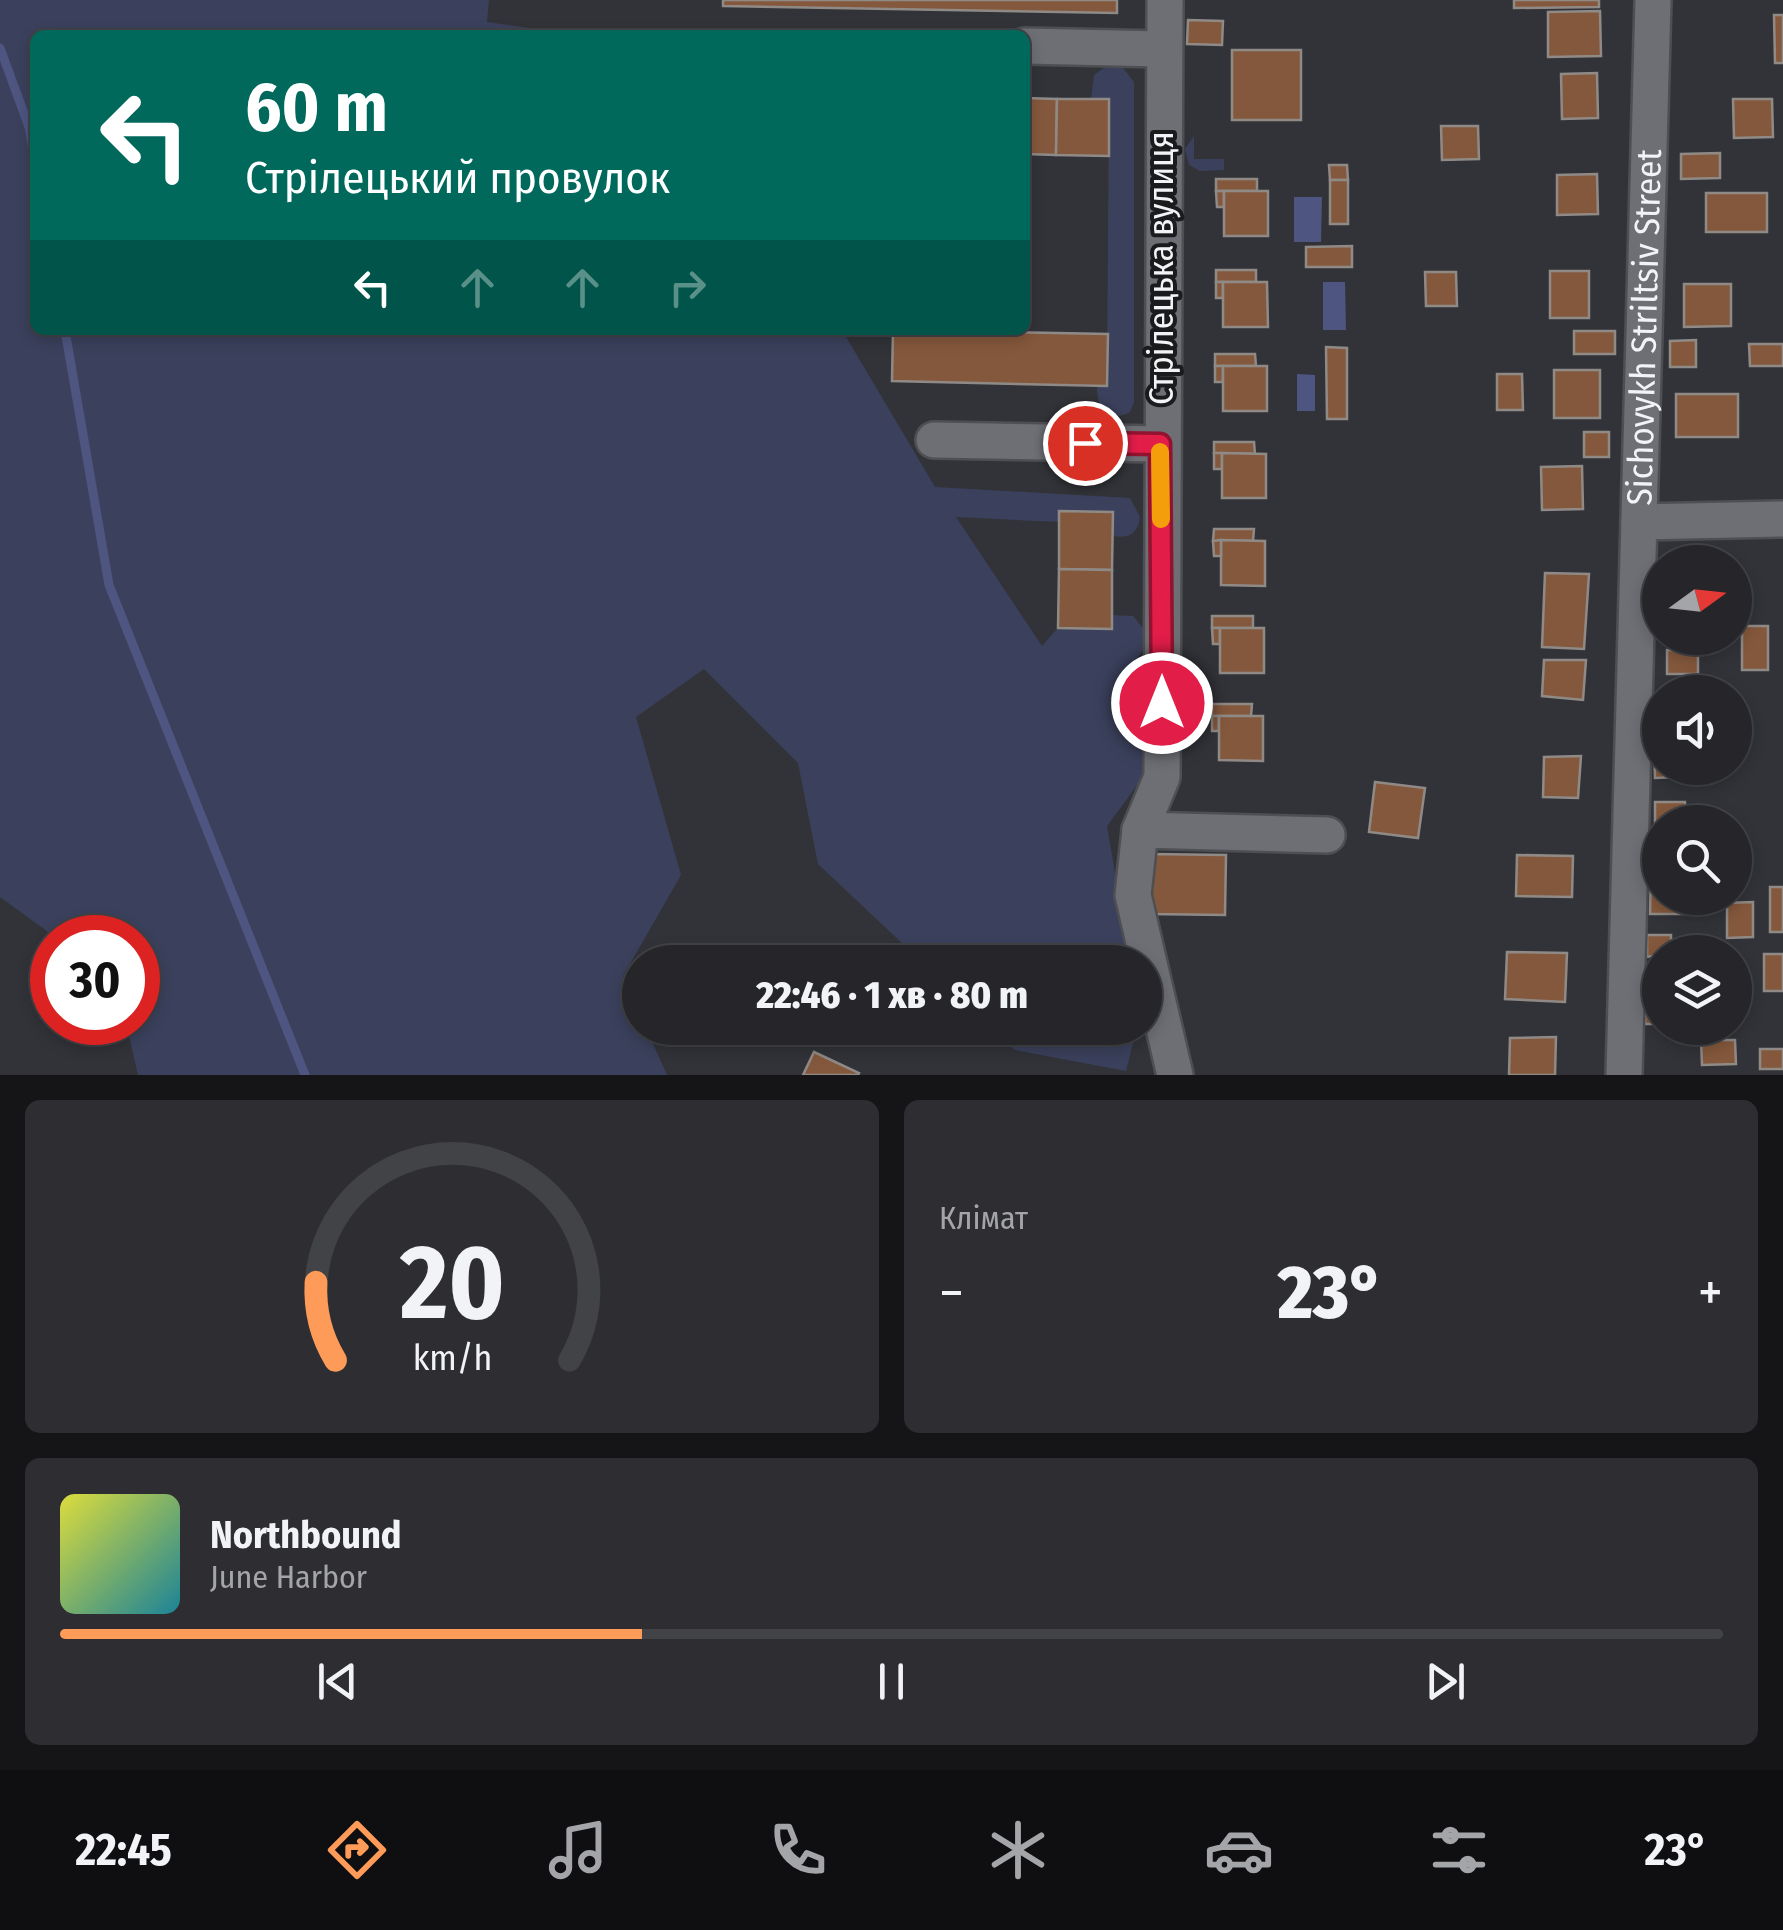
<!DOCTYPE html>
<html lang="uk">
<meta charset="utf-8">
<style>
:root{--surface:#26262a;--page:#2e2e32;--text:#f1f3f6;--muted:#a4a5a8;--line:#424347;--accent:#fe9b58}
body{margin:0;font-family:"Fira Sans Condensed",sans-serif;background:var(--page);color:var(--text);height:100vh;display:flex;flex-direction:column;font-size:38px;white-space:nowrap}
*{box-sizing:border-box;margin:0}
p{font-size:32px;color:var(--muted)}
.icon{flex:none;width:55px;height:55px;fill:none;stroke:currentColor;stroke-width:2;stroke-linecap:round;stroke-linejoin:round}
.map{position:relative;height:1075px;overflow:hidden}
.sheet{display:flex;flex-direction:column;gap:25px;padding:25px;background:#151517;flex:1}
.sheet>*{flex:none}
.guide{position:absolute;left:30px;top:30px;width:1000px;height:305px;border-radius:15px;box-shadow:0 5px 15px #0003,0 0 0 2px var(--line);background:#00695c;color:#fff;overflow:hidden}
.needle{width:65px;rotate:75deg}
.fabs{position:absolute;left:1642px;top:545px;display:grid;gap:20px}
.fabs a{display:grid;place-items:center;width:110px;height:110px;border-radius:50%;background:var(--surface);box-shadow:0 5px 15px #0003,0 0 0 2px var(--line);font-size:50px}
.speed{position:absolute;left:30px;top:915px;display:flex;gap:20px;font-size:50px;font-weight:700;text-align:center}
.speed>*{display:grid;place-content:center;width:130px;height:130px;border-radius:50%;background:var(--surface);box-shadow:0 5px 15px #0003,0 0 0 2px var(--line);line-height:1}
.speed .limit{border:15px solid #d22;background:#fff;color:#111}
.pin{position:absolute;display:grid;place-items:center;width:85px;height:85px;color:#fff;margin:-42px;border:5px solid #fff;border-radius:50%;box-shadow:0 2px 10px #0007}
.me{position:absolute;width:110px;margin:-55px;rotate:0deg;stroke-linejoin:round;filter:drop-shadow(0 0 8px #0008)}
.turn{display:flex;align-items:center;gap:35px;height:210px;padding:0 50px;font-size:45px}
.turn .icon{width:130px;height:130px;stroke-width:2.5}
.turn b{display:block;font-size:70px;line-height:85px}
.lanes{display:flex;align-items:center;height:95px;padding:0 50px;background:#0003;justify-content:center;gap:50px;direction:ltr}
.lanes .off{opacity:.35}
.big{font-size:75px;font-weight:800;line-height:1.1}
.sheet .widget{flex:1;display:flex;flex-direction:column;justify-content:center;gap:15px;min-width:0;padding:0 35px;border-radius:15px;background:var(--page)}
.sheet .dial{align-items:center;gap:0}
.dial svg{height:260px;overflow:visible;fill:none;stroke:var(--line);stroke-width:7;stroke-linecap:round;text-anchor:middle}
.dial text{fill:var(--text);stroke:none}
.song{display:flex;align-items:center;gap:30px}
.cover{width:120px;height:120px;border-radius:15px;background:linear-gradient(135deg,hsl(60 70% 55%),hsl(190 70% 35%))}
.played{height:10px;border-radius:5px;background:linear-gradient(90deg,var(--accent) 35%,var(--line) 35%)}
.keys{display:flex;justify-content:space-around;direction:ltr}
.heat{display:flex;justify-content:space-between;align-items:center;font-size:55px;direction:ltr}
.sheet .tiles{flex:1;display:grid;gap:25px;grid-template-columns:1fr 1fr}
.widget:last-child{grid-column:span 2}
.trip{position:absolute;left:622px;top:945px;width:540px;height:100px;border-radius:50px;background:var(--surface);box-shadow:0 5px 15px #0003,0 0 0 2px var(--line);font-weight:800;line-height:100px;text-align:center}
.tabs{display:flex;height:160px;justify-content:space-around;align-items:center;background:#0f0f11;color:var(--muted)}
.tabs .icon{width:70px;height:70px}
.tabs .on{color:var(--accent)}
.tabs b{font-size:45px;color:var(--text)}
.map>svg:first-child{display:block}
.green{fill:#3b415c}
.water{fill:#4d5580}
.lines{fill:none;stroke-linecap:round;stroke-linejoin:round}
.stream{stroke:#4d5580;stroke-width:9}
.building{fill:#84583c;stroke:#908a87;stroke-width:2.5}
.minor-casing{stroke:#4e4f53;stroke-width:40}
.minor{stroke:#6e6f75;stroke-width:35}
.route-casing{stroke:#92132f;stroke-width:25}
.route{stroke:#e11d48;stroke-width:18}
.slow{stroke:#f59e0b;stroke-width:18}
.labels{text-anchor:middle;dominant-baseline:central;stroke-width:8;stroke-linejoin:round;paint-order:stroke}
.street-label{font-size:35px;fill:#f2f3f6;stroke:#1a1b1d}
</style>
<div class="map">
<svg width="1783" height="1075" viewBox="0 0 1783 1075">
<rect width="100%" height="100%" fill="#323338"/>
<!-- green -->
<g class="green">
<path d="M0,0H489L487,22L579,35H35V330H842L935,487L1130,498L1140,517C1135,560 1080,521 1059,511V522L956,517L1042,646L1058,628H1111V615L1133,616L1143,628L1146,645L1136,660L1140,715L1162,777L1144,776L1107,826L1130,962H922L818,864L798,763L704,669L636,717L681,875L623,976L640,1014V1028H646L667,1075H138L126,1023L138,1022V938L55,937L0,897Z"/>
<path d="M1105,67L1123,68L1134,82V402L1130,412C1106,425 1097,407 1097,386L1107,385L1109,100L1091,99L1094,75Z"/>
<path d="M1194,136V159H1224V170L1200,171L1189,165L1185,149Z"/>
<path d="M991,1028H1137L1126,1071L1015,1050Z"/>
</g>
<!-- water -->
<g class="water">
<path d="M1294,197H1322L1321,242H1294Z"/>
<path d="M1323,282H1345L1346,330H1323Z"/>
<path d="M1297,374L1315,375V411H1297Z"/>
</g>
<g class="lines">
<!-- stream -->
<g class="stream">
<path d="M0,48L29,127L35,161"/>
<path d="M65,330L109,585L305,1075"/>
</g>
</g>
<!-- building -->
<g class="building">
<path d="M723,0H1117V13L723,6Z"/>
<path d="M1514,0H1599V7L1514,8Z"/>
<path d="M1600,11L1601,56L1548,57V12Z"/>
<path d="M1774,15H1783V63H1775Z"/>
<path d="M1188,20L1223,21L1222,45L1187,44Z"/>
<rect x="1232" y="50" width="69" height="70"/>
<path d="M1597,73L1598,118L1562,119L1561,74Z"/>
<path d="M1025,98L1057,99L1056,155L1025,154Z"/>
<path d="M1057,99H1109V156L1056,155Z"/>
<path d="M1733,99H1772L1773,137L1734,138Z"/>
<path d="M1441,126H1478L1479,159L1442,160Z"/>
<path d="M1720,153V178L1681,179V154Z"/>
<path d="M1329,165H1347L1348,180H1330Z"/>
<path d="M1597,174L1598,214L1557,215V175Z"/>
<rect x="1216" y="179" width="41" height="12"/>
<rect x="1330" y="180" width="18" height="44"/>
<path d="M1216,191H1224V207H1217Z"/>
<rect x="1224" y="191" width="44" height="45"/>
<rect x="1706" y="193" width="61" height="39"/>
<path d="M1352,246V267H1306V247Z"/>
<rect x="1216" y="270" width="40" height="12"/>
<rect x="1550" y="271" width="39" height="47"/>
<path d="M1425,272H1456L1457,306H1426Z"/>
<rect x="1216" y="282" width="7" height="16"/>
<path d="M1223,282H1267L1268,327H1223Z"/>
<path d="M1684,284H1731V326L1684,327Z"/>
<path d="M893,330L1108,334L1107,386L892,381Z"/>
<rect x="1574" y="331" width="41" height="23"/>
<path d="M1696,340V367H1670V341Z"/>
<path d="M1749,344H1783V366H1750Z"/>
<path d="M1326,347L1347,348V419H1327Z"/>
<path d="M1215,354H1255L1256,366H1215Z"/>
<rect x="1215" y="366" width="8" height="16"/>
<rect x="1223" y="366" width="44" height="45"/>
<rect x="1554" y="370" width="46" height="48"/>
<path d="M1497,374H1522L1523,410H1497Z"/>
<rect x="1676" y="394" width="62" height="43"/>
<rect x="1584" y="432" width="25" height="25"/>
<path d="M1214,442H1254L1255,454L1214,453Z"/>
<rect x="1214" y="453" width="8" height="16"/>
<path d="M1222,453L1266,454V498H1222Z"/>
<path d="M1582,466L1583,509L1542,510L1541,467Z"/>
<path d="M1059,511L1113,512L1112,570L1059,569Z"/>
<path d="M1214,529H1254L1253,541H1213Z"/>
<path d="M1221,540L1265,541V586L1221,585Z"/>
<path d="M1221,540V556H1214L1213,541Z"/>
<path d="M1059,569L1112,570V629L1058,628Z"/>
<path d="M1545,573L1589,574L1584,649L1542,647Z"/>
<rect x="1212" y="616" width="41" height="12"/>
<rect x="1742" y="626" width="26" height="44"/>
<path d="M1212,628H1220V644H1213Z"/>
<rect x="1220" y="628" width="44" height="45"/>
<rect x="1667" y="650" width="31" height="24"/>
<path d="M1544,660H1586L1583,700L1542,696Z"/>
<path d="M1212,704H1252L1251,716H1212Z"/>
<rect x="1212" y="716" width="7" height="15"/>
<path d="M1219,716H1263V761L1219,760Z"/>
<path d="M1654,750H1660V768H1678V777L1655,778Z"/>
<path d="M1581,756L1578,798L1543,797L1544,757Z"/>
<path d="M1375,782L1425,788L1418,838L1369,832Z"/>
<path d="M1655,802H1685V822H1660V846H1655Z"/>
<path d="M1150,854L1226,855L1225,915L1149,914Z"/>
<path d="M1517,855L1573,856L1572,897L1516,896Z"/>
<path d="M1651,872H1660V898H1705L1704,914H1650Z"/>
<rect x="1770" y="887" width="13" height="45"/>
<path d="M1753,902V937L1727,938V903Z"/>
<path d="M1647,935H1671V952L1647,957Z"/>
<path d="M1507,952L1567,953L1565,1002L1505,999Z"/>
<rect x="1764" y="954" width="19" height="37"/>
<rect x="1645" y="990" width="15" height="34"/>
<path d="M1556,1037L1555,1075H1509L1510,1038Z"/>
<path d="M1701,1040H1735L1736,1064L1702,1065Z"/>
<rect x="1760" y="1049" width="23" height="20"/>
<path d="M814,1052L859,1073L858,1075H803Z"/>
</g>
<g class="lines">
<!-- minor casing -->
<g class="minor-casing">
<g id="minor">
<path d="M1165,0L1162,777L1140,830L1133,895L1175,1075"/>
<path d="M1025,46L1162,49"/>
<path d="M934,440L1160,444"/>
<path d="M1639,522L1783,519"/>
<path d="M1140,830L1327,835"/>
<path id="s1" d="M1624,1075L1653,0"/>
</g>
</g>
<!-- minor -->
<use href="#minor" class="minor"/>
</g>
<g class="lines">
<!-- route casing -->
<g class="route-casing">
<path id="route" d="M1085,443L1160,444L1162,703"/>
</g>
<!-- route -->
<use href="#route" class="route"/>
<!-- slow -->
<path class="slow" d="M1160,452L1161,519"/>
</g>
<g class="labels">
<!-- street labels -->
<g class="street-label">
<text transform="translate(1161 268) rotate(-90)">Стрілецька вулиця</text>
<text stroke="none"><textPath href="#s1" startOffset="748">Sichovykh Striltsiv Street</textPath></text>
</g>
</g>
</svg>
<div class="fabs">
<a><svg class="needle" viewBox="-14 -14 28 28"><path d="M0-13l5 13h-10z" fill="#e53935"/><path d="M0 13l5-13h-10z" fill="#a4a5a8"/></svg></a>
<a><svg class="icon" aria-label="sound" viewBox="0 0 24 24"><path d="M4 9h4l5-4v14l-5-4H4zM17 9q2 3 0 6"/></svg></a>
<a><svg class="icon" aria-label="search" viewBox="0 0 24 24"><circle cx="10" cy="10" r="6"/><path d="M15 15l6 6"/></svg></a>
<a><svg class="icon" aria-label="layers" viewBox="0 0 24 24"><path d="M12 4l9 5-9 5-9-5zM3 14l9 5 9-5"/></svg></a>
</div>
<div class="speed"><div class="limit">30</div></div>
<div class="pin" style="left:1085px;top:443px;background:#d93025"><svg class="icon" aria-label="arrive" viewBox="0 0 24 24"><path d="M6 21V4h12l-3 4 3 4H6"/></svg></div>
<svg class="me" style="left:1162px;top:703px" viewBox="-20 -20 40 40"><circle r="17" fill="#e11d48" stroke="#fff" stroke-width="3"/><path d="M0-11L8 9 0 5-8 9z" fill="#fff"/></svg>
<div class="trip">22:46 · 1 хв · 80 m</div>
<div class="guide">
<div class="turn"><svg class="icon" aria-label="left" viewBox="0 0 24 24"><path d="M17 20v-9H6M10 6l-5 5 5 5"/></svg><div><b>60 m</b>Стрілецький провулок</div></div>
<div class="lanes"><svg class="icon" aria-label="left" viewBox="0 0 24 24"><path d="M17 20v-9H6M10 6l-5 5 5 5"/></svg><svg class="icon off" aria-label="ahead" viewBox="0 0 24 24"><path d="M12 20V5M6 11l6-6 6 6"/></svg><svg class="icon off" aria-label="ahead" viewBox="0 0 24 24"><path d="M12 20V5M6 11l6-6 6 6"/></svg><svg class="icon off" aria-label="right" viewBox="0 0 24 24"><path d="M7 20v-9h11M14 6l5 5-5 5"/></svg></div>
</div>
</div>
<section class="sheet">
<div class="tiles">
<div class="widget dial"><svg viewBox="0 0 100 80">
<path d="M14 69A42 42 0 1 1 86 69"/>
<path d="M14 69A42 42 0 0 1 8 45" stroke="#fe9b58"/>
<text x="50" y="56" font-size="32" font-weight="700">20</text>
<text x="50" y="72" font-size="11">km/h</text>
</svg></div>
<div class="widget"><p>Клімат</p>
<div class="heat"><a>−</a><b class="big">23°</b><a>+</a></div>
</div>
<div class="widget">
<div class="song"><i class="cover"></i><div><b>Northbound</b><p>June Harbor</p></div></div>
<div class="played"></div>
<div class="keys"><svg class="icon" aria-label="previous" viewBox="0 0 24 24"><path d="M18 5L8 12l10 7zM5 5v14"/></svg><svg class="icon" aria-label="pause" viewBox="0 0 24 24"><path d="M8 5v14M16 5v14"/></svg><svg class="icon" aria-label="next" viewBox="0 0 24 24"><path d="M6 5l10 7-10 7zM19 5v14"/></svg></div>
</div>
</div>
</section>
<nav class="tabs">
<b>22:45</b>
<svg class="icon on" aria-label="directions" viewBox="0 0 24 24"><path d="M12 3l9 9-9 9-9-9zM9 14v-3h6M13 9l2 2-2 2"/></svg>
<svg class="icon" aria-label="music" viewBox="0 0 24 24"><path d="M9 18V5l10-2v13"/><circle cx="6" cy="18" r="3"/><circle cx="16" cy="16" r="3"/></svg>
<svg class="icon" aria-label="phone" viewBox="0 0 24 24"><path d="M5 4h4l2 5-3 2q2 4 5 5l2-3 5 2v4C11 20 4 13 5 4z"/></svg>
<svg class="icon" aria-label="climate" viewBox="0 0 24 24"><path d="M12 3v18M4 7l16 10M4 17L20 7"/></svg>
<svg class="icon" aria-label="car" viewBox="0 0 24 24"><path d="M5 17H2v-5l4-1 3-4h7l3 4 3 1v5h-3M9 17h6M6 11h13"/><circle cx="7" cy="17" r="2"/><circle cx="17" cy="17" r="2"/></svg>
<svg class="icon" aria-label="filters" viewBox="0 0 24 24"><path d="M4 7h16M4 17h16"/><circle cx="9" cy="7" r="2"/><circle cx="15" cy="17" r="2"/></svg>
<b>23°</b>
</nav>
